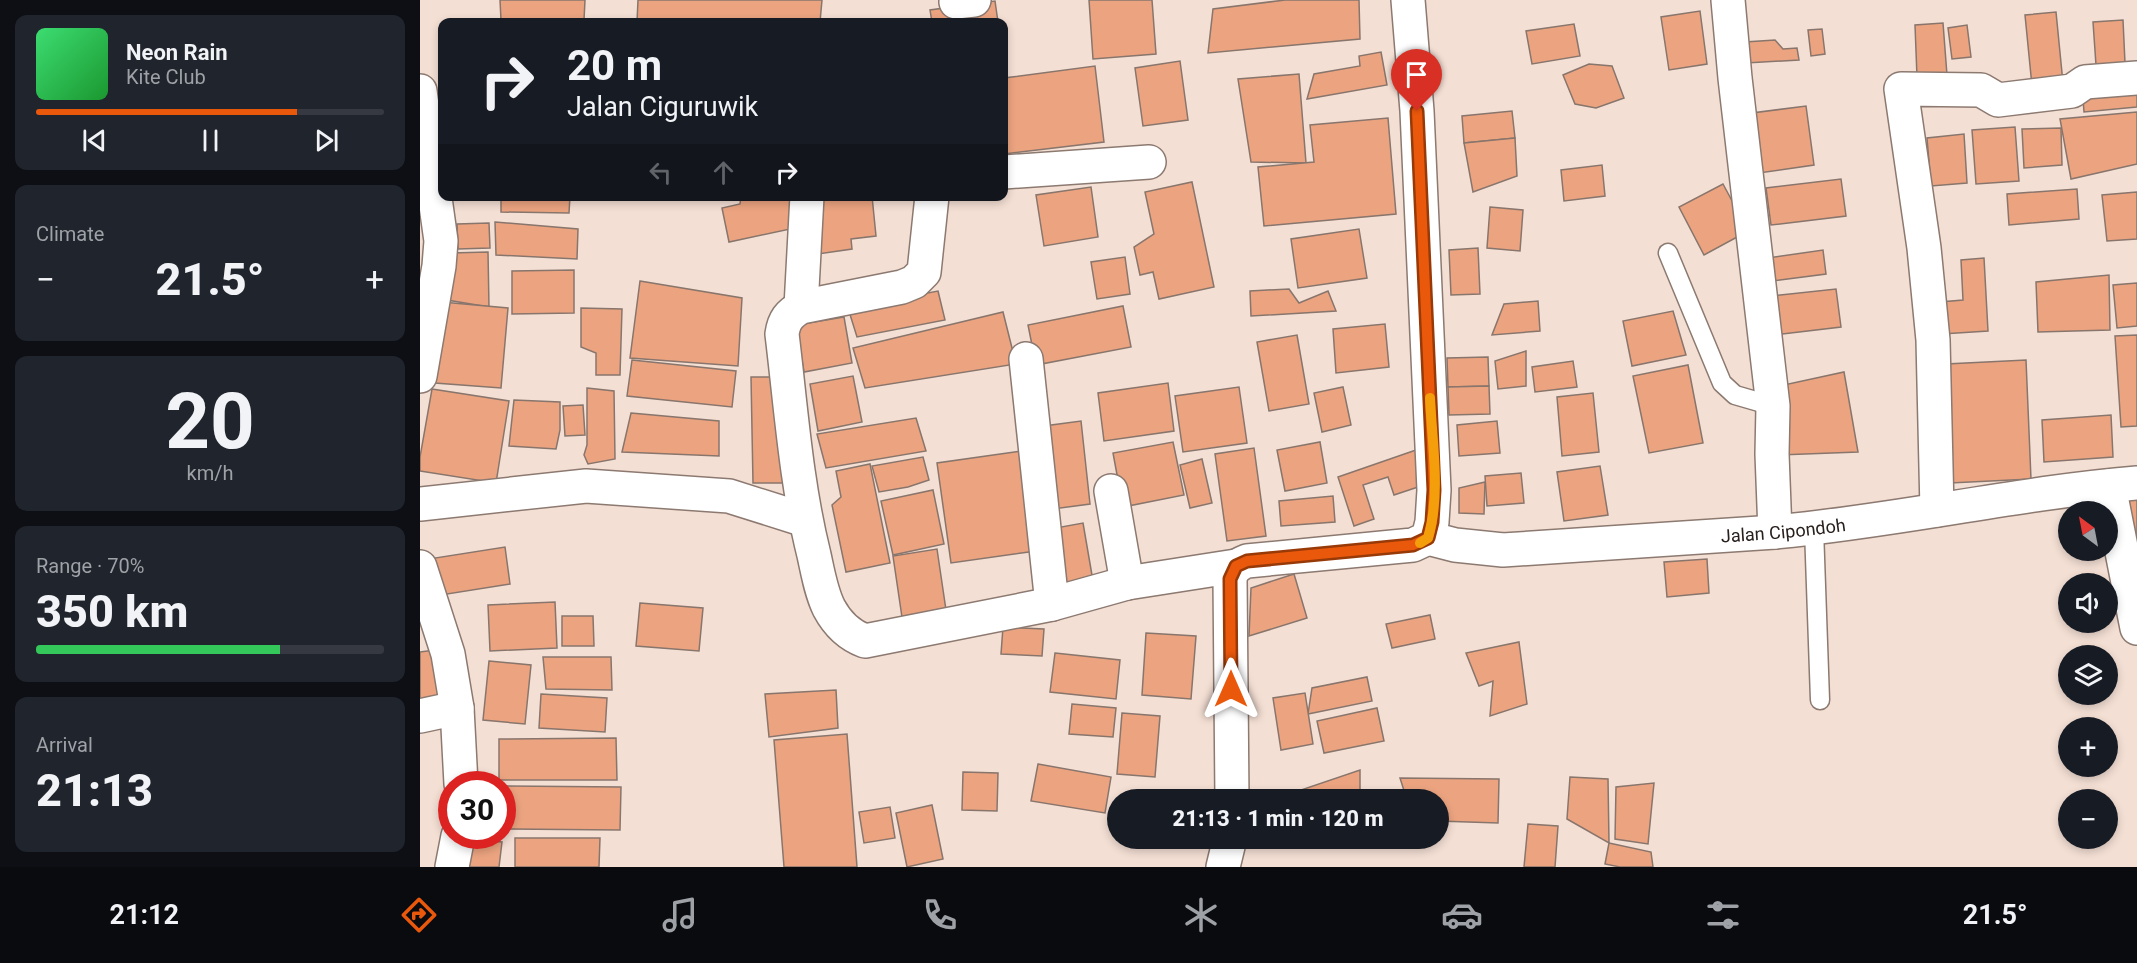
<!DOCTYPE html>
<meta charset="utf-8">
<style>
:root{--surface:#171b24;--page:#20242c;--text:#f1f3f6;--muted:#9ea1a6;--line:#363941;--accent:#ea580c}
body{margin:0;font-family:Roboto,sans-serif;background:var(--page);color:var(--text);height:100vh;display:flex;flex-direction:column;font-size:22px;white-space:nowrap}
*{box-sizing:border-box;margin:0}
p{font-size:20px;color:var(--muted)}
.icon{flex:none;width:33px;height:33px;fill:none;stroke:currentColor;stroke-width:2;stroke-linecap:round;stroke-linejoin:round}
.map{position:relative;flex:1;overflow:hidden}
.sheet{display:flex;flex-direction:column;gap:15px;padding:15px;background:#0d0f14;width:420px}
.sheet>*{flex:none}
.hud{position:absolute;left:18px;top:18px;width:570px;height:183px;border-radius:12px;box-shadow:0 3px 9px #0003;background:#171b24;color:var(--text);overflow:hidden}
.needle{width:39px;rotate:328deg}
.tools{position:absolute;left:1638px;top:501px;display:grid;gap:12px}
.tools a{display:grid;place-items:center;width:60px;height:60px;border-radius:50%;background:var(--surface);box-shadow:0 3px 9px #0003;font-size:30px}
.speed{position:absolute;left:18px;top:771px;display:flex;gap:12px;font-size:30px;font-weight:700;text-align:center}
.speed>*{display:grid;place-content:center;width:78px;height:78px;border-radius:50%;background:var(--surface);box-shadow:0 3px 9px #0003;line-height:1}
.speed .limit{border:9px solid #d22;background:#fff;color:#111}
.pin{position:absolute;display:grid;place-items:center;width:51px;height:51px;color:#fff;margin:-62px -26px;border-radius:50% 50% 50% 0;rotate:-45deg;box-shadow:0 0 6px #0007}
.pin .icon{rotate:45deg}
.me{position:absolute;width:66px;margin:-33px;rotate:0deg;stroke-linejoin:round;filter:drop-shadow(0 0 4px #0008)}
.turn{display:flex;align-items:center;gap:21px;height:126px;padding:0 30px;font-size:27px}
.turn .icon{width:78px;height:78px;stroke-width:2.5}
.turn b{display:block;font-size:42px;line-height:51px}
.lanes{display:flex;align-items:center;height:57px;padding:0 30px;background:#0003;justify-content:center;gap:30px;direction:ltr}
.lanes .off{opacity:.35}
.big{font-size:45px;font-weight:800;line-height:1.1}
.sheet .widget{flex:1;display:flex;flex-direction:column;justify-content:center;gap:9px;min-width:0;padding:0 21px;border-radius:12px;background:var(--page)}
.sheet .dial{align-items:center;gap:0}
.dial b{font-size:78px;line-height:1}
.song{display:flex;align-items:center;gap:18px}
.cover{width:72px;height:72px;border-radius:9px;background:linear-gradient(135deg,hsl(140 70% 55%),hsl(130 70% 35%))}
.played{height:6px;border-radius:3px;background:linear-gradient(90deg,var(--accent) 75%,var(--line) 75%)}
.keys{display:flex;justify-content:space-around;direction:ltr}
.heat{display:flex;justify-content:space-between;align-items:center;font-size:33px;direction:ltr}
.charge{height:9px;border-radius:4px;background:linear-gradient(90deg,#34c759 70%,var(--line) 0)}
.trip{position:absolute;left:687px;top:789px;width:342px;height:60px;border-radius:30px;background:var(--surface);box-shadow:0 3px 9px #0003;font-weight:800;line-height:60px;text-align:center}
.menu{display:flex;height:96px;justify-content:space-around;align-items:center;background:#090b0e;color:var(--muted)}
.menu .icon{width:42px;height:42px}
.menu .current{color:var(--accent)}
.menu b{font-size:27px;color:var(--text)}
main{display:flex;flex:1;min-height:0}
.map>svg:first-child{display:block}
.building{fill:#eca480;stroke:#88756c;stroke-width:1.5}
.lines{fill:none;stroke-linecap:round;stroke-linejoin:round}
.service-casing{stroke:#8c7970;stroke-width:21}
.minor-casing{stroke:#8c7970;stroke-width:36}
.service{stroke:#fff;stroke-width:18}
.minor{stroke:#fff;stroke-width:33}
.route-casing{stroke:#983908;stroke-width:15}
.route{stroke:#ea580c;stroke-width:10}
.slow{stroke:#f59e0b;stroke-width:10}
.labels{text-anchor:middle;dominant-baseline:central;stroke-width:4.5;stroke-linejoin:round;paint-order:stroke}
.street-label{font-size:18px;fill:#28201d;stroke:#fff}
</style>
<main>
<section class="sheet">
<div class="widget">
<div class="song"><i class="cover"></i><div><b>Neon Rain</b><p>Kite Club</p></div></div>
<div class="played"></div>
<div class="keys"><svg class="icon" aria-label="previous" viewBox="0 0 24 24"><path d="M18 5L8 12l10 7zM5 5v14"/></svg><svg class="icon" aria-label="pause" viewBox="0 0 24 24"><path d="M8 5v14M16 5v14"/></svg><svg class="icon" aria-label="next" viewBox="0 0 24 24"><path d="M6 5l10 7-10 7zM19 5v14"/></svg></div>
</div>
<div class="widget"><p>Climate</p>
<div class="heat"><a>−</a><b class="big">21.5°</b><a>+</a></div>
</div>
<div class="widget dial"><b>20</b><p>km/h</p></div>
<div class="widget"><p>Range · 70%</p><b class="big">350 km</b><div class="charge"></div></div>
<div class="widget"><p>Arrival</p><b class="big">21:13</b></div>
</section>
<div class="map">
<svg width="1717" height="867" viewBox="0 0 1717 867">
<rect width="100%" height="100%" fill="#f4dfd4"/>
<!-- building -->
<g class="building">
<path d="M80,0H165L164,20H81Z"/>
<path d="M218,0H402L400,22H217Z"/>
<path d="M669,0H732L736,54L673,59Z"/>
<path d="M865,0H939L940,39L788,53L793,9Z"/>
<path d="M575,1L578,22H512L510,10Z"/>
<path d="M1280,11L1287,64L1249,70L1241,17Z"/>
<path d="M1636,12L1643,83L1612,86L1605,15Z"/>
<path d="M1703,20L1705,63L1676,65L1673,22Z"/>
<path d="M1523,23L1527,75L1497,77L1495,25Z"/>
<path d="M1154,24L1160,56L1112,64L1106,31Z"/>
<path d="M1547,25L1551,57L1532,59L1528,28Z"/>
<path d="M1402,29L1405,54L1391,56L1388,30Z"/>
<path d="M1355,40L1363,49L1377,48L1379,60L1326,63L1325,42Z"/>
<path d="M961,52L967,85L887,99L894,74L940,66L939,56Z"/>
<path d="M760,61L768,120L723,126L715,68Z"/>
<path d="M1169,64L1192,66L1204,98L1176,108L1155,104L1143,75Z"/>
<path d="M675,66L684,142L584,154V78Z"/>
<path d="M879,74L886,163L831,162L818,79Z"/>
<path d="M1717,80V107L1664,112L1662,85Z"/>
<rect x="18" y="93" width="4" height="68"/>
<path d="M1386,106L1394,165L1339,173L1332,113Z"/>
<path d="M1092,111L1095,138L1044,143L1042,116Z"/>
<path d="M1717,112V164L1651,179L1640,119Z"/>
<path d="M968,118L976,214L844,226L838,167L894,162L890,125Z"/>
<path d="M1595,127L1599,181L1556,184L1552,130Z"/>
<path d="M1641,128L1642,165L1604,168L1602,129Z"/>
<path d="M1544,134L1547,183L1511,186L1507,138Z"/>
<path d="M1095,138L1097,176L1053,192L1044,143Z"/>
<path d="M1182,165L1185,196L1144,201L1141,170Z"/>
<path d="M1421,179L1426,216L1351,225L1346,188Z"/>
<path d="M772,182L794,287L739,299L733,272L720,275L714,247L734,234L725,192Z"/>
<path d="M1303,184L1319,214V236L1284,255L1259,207Z"/>
<path d="M671,187L678,237L624,246L616,195Z"/>
<path d="M1657,189L1659,219L1589,225L1587,194Z"/>
<path d="M1717,192V239L1687,241L1682,195Z"/>
<path d="M81,196H150L149,213L81,212Z"/>
<path d="M321,196H369L375,228L309,242L302,208L320,204Z"/>
<path d="M410,196H452L456,236L431,239L432,249L398,254L391,198Z"/>
<path d="M1070,207L1103,210L1100,251L1067,248Z"/>
<path d="M75,222L158,229L157,259L76,255Z"/>
<path d="M69,223L70,248L38,249L37,224Z"/>
<path d="M939,229L947,278L878,288L871,239Z"/>
<path d="M1058,248L1060,294L1031,295L1029,250Z"/>
<path d="M1403,250L1406,274L1352,281L1348,258Z"/>
<path d="M68,252L69,307L27,300L30,253Z"/>
<path d="M705,257L710,294L677,299L671,262Z"/>
<path d="M1564,258L1568,331L1522,334L1520,302L1543,300L1541,260Z"/>
<path d="M154,270V313L92,314V271Z"/>
<path d="M1689,275L1690,330L1618,332L1616,282Z"/>
<path d="M220,281L322,298L318,366L210,358Z"/>
<path d="M1717,283V326L1697,328L1693,285Z"/>
<path d="M869,289L879,303L908,291L916,311L831,316L830,291Z"/>
<path d="M1416,289L1421,327L1354,335L1350,296Z"/>
<path d="M518,291L525,320L437,337L428,308Z"/>
<path d="M1118,301L1120,331L1072,335L1084,304Z"/>
<path d="M22,302L88,308L81,388L15,383Z"/>
<path d="M703,306L711,347L616,365L608,325Z"/>
<path d="M161,308L202,309L200,375H176V353L161,347Z"/>
<path d="M1253,311L1266,355L1212,366L1203,321Z"/>
<path d="M583,312L596,364L445,388L433,348Z"/>
<path d="M424,317L432,363L384,372L376,325Z"/>
<path d="M965,324L969,367L916,373L913,329Z"/>
<path d="M877,335L889,404L849,411L837,342Z"/>
<path d="M1717,335V426L1701,427L1695,336Z"/>
<path d="M1106,351V386L1078,389L1075,361Z"/>
<path d="M1068,357L1069,386L1028,387L1027,358Z"/>
<path d="M212,360L316,371L312,407L207,396Z"/>
<path d="M1606,360L1611,479L1530,483L1526,364Z"/>
<path d="M1153,361L1157,387L1115,392L1112,367Z"/>
<path d="M1268,365L1283,443L1229,453L1213,376Z"/>
<path d="M1424,372L1438,452L1359,455V386Z"/>
<path d="M433,376L442,422L398,431L390,384Z"/>
<path d="M331,377H362L364,483H333Z"/>
<path d="M748,383L754,431L684,441L678,393Z"/>
<path d="M1069,386L1070,414L1029,415L1028,387Z"/>
<path d="M819,387L827,443L763,452L755,396Z"/>
<path d="M923,387L931,425L902,432L894,393Z"/>
<path d="M167,388L194,391L195,459L168,464L164,455L167,445Z"/>
<path d="M12,389L89,401L76,483L0,471V457Z"/>
<path d="M1173,393L1179,452L1142,456L1137,397Z"/>
<path d="M94,400L140,402V430L136,449L89,446Z"/>
<path d="M163,405L165,435L145,436L143,406Z"/>
<path d="M211,413L299,421V456L202,452Z"/>
<path d="M1691,415L1693,457L1624,462L1622,420Z"/>
<path d="M496,418L506,451L406,468L397,434Z"/>
<path d="M661,421L670,504L633,509L624,426Z"/>
<path d="M1077,421L1080,453L1039,456L1037,425Z"/>
<path d="M753,442L764,495L703,507L693,453Z"/>
<path d="M900,442L907,483L865,491L857,450Z"/>
<path d="M834,448L846,536L807,541L795,454Z"/>
<path d="M609,450L623,550L531,563L517,463Z"/>
<path d="M996,450L1007,484L974,495L968,477L943,485L954,519L934,526L918,477Z"/>
<path d="M503,457L509,480L488,487L459,492L452,466Z"/>
<path d="M782,459L792,503L770,508L760,465Z"/>
<path d="M450,464L470,563L426,572L412,505L421,497L416,471Z"/>
<path d="M1180,466L1188,515L1144,521L1137,472Z"/>
<path d="M1101,473L1104,503L1067,506L1065,476Z"/>
<path d="M1065,482L1064,514L1039,513V488Z"/>
<path d="M513,490L524,544L473,555L461,501Z"/>
<path d="M913,496L915,522L861,526L859,501Z"/>
<path d="M1717,497V538L1709,539L1704,499Z"/>
<path d="M663,523L673,581L639,587L630,529Z"/>
<path d="M85,547L90,584L21,595L15,558Z"/>
<path d="M517,549L527,617L483,624L473,556Z"/>
<path d="M1287,559L1289,593L1247,597L1244,562Z"/>
<path d="M874,574L887,618L829,636L831,588Z"/>
<path d="M135,602L137,648L70,651L68,605Z"/>
<path d="M220,603L283,608L279,651L216,646Z"/>
<path d="M1010,615L1015,639L972,648L966,624Z"/>
<path d="M142,616H173L174,646H142Z"/>
<path d="M583,627L624,629L622,656L581,654Z"/>
<path d="M726,633L776,636L771,699L722,695Z"/>
<path d="M1099,642L1107,704L1070,716L1073,681L1059,686L1046,653Z"/>
<path d="M14,650L20,705L0,707V652Z"/>
<path d="M635,653L700,660L696,699L630,692Z"/>
<path d="M123,657H191L192,690L126,689Z"/>
<path d="M69,661L111,665L105,724L63,720Z"/>
<path d="M947,677L952,701L888,714L892,688Z"/>
<path d="M416,690L418,728L349,737L345,694Z"/>
<path d="M885,693L893,744L861,750L853,698Z"/>
<path d="M121,694L187,698L185,732L119,728Z"/>
<path d="M652,704L696,708L693,737L649,734Z"/>
<path d="M957,708L964,741L904,753L897,721Z"/>
<path d="M702,713L740,716L735,777L697,774Z"/>
<path d="M427,734L437,867H364L354,740Z"/>
<path d="M196,738L197,780H79V739Z"/>
<path d="M618,764L691,777L685,813L611,801Z"/>
<path d="M940,770V800H876L878,791Z"/>
<path d="M543,772L578,773L577,811L542,810Z"/>
<path d="M1150,777L1188,779L1189,843L1147,819Z"/>
<path d="M980,778L1079,779L1078,823L1018,821V800H987Z"/>
<path d="M1234,783L1228,844L1195,839L1196,787Z"/>
<path d="M82,786L201,787L200,830L82,829Z"/>
<path d="M512,805L523,859L487,867L476,813Z"/>
<path d="M470,807L475,838L444,843L439,812Z"/>
<path d="M1108,824L1138,826L1135,867H1104Z"/>
<path d="M95,838H180L179,867H95Z"/>
<path d="M50,839L82,842L79,867H47Z"/>
<path d="M1189,843L1231,852L1233,867H1200L1185,864Z"/>
</g>
<g class="lines">
<!-- service casing -->
<g class="service-casing">
<g id="service">
<path d="M1248,253L1302,383L1315,395L1353,406"/>
<path d="M1394,529L1400,700"/>
</g>
</g>
<!-- minor casing -->
<g class="minor-casing">
<g id="minor">
<path d="M1308,0L1315,78L1353,406L1352,454L1355,532"/>
<path d="M536,2L554,0"/>
<path d="M0,91L21,241L19,266L0,376"/>
<path d="M584,172L729,162"/>
<path d="M512,196L504,272L494,282L482,287L381,307C369,314 364,320 362,334C371,408 376,483 394,555C398,573 401,592 409,608C417,623 429,635 445,641L632,604L707,583L816,566"/>
<path d="M381,307L387,196"/>
<path d="M606,359L632,604"/>
<path d="M1689,486L1717,628"/>
<path d="M691,491L707,583"/>
<path d="M0,504L166,486L309,496L385,520"/>
<path d="M1517,510L1513,340L1504,248L1481,89L1561,90L1578,100L1652,91L1665,82L1717,78"/>
<path id="s1" d="M1008,538L1035,545L1083,550L1355,532C1476,521 1596,493 1717,483"/>
<path d="M0,567L28,654L37,708L41,784"/>
<path d="M0,716L37,708"/>
<path d="M812,800L810,579C812,569 817,565 827,561L993,545L1008,538L1012,522L1014,490L997,111L988,0"/>
<path d="M32,867L38,836"/>
<path d="M803,867L810,838"/>
</g>
</g>
<!-- service -->
<use href="#service" class="service"/>
<!-- minor -->
<use href="#minor" class="minor"/>
</g>
<g class="lines">
<!-- route casing -->
<g class="route-casing">
<path id="route" d="M811,689L810,579L816,566L827,561L993,545L1008,538L1012,522L1014,490L997,111"/>
</g>
<!-- route -->
<use href="#route" class="route"/>
<!-- slow -->
<path class="slow" d="M1000,543L1008,538C1021,494 1012,443 1010,398"/>
</g>
<g class="labels">
<!-- street labels -->
<g class="street-label">
<text stroke="none"><textPath href="#s1" startOffset="357">Jalan Cipondoh</textPath></text>
</g>
</g>
</svg>
<div class="tools">
<a><svg class="needle" viewBox="-14 -14 28 28"><path d="M0-13l5 13h-10z" fill="#e53935"/><path d="M0 13l5-13h-10z" fill="#9ea1a6"/></svg></a>
<a><svg class="icon" aria-label="sound" viewBox="0 0 24 24"><path d="M4 9h4l5-4v14l-5-4H4zM17 9q2 3 0 6"/></svg></a>
<a><svg class="icon" aria-label="layers" viewBox="0 0 24 24"><path d="M12 4l9 5-9 5-9-5zM3 14l9 5 9-5"/></svg></a>
<a>+</a>
<a>−</a>
</div>
<div class="speed"><div class="limit">30</div></div>
<div class="pin" style="left:997px;top:111px;background:#d93025"><svg class="icon" aria-label="arrive" viewBox="0 0 24 24"><path d="M6 21V4h12l-3 4 3 4H6"/></svg></div>
<svg class="me" style="left:811px;top:689px" viewBox="-20 -20 40 40"><path d="M0-17L14 15 0 8-14 15z" fill="#ea580c" stroke="#fff" stroke-width="4"/></svg>
<div class="trip">21:13 · 1 min · 120 m</div>
<div class="hud">
<div class="turn"><svg class="icon" aria-label="right" viewBox="0 0 24 24"><path d="M7 20v-9h11M14 6l5 5-5 5"/></svg><div><b>20 m</b>Jalan Ciguruwik</div></div>
<div class="lanes"><svg class="icon off" aria-label="left" viewBox="0 0 24 24"><path d="M17 20v-9H6M10 6l-5 5 5 5"/></svg><svg class="icon off" aria-label="ahead" viewBox="0 0 24 24"><path d="M12 20V5M6 11l6-6 6 6"/></svg><svg class="icon" aria-label="right" viewBox="0 0 24 24"><path d="M7 20v-9h11M14 6l5 5-5 5"/></svg></div>
</div>
</div>
</main>
<nav class="menu">
<b>21:12</b>
<svg class="icon current" aria-label="directions" viewBox="0 0 24 24"><path d="M12 3l9 9-9 9-9-9zM9 14v-3h6M13 9l2 2-2 2"/></svg>
<svg class="icon" aria-label="music" viewBox="0 0 24 24"><path d="M9 18V5l10-2v13"/><circle cx="6" cy="18" r="3"/><circle cx="16" cy="16" r="3"/></svg>
<svg class="icon" aria-label="phone" viewBox="0 0 24 24"><path d="M5 4h4l2 5-3 2q2 4 5 5l2-3 5 2v4C11 20 4 13 5 4z"/></svg>
<svg class="icon" aria-label="climate" viewBox="0 0 24 24"><path d="M12 3v18M4 7l16 10M4 17L20 7"/></svg>
<svg class="icon" aria-label="car" viewBox="0 0 24 24"><path d="M5 17H2v-5l4-1 3-4h7l3 4 3 1v5h-3M9 17h6M6 11h13"/><circle cx="7" cy="17" r="2"/><circle cx="17" cy="17" r="2"/></svg>
<svg class="icon" aria-label="filters" viewBox="0 0 24 24"><path d="M4 7h16M4 17h16"/><circle cx="9" cy="7" r="2"/><circle cx="15" cy="17" r="2"/></svg>
<b>21.5°</b>
</nav>
